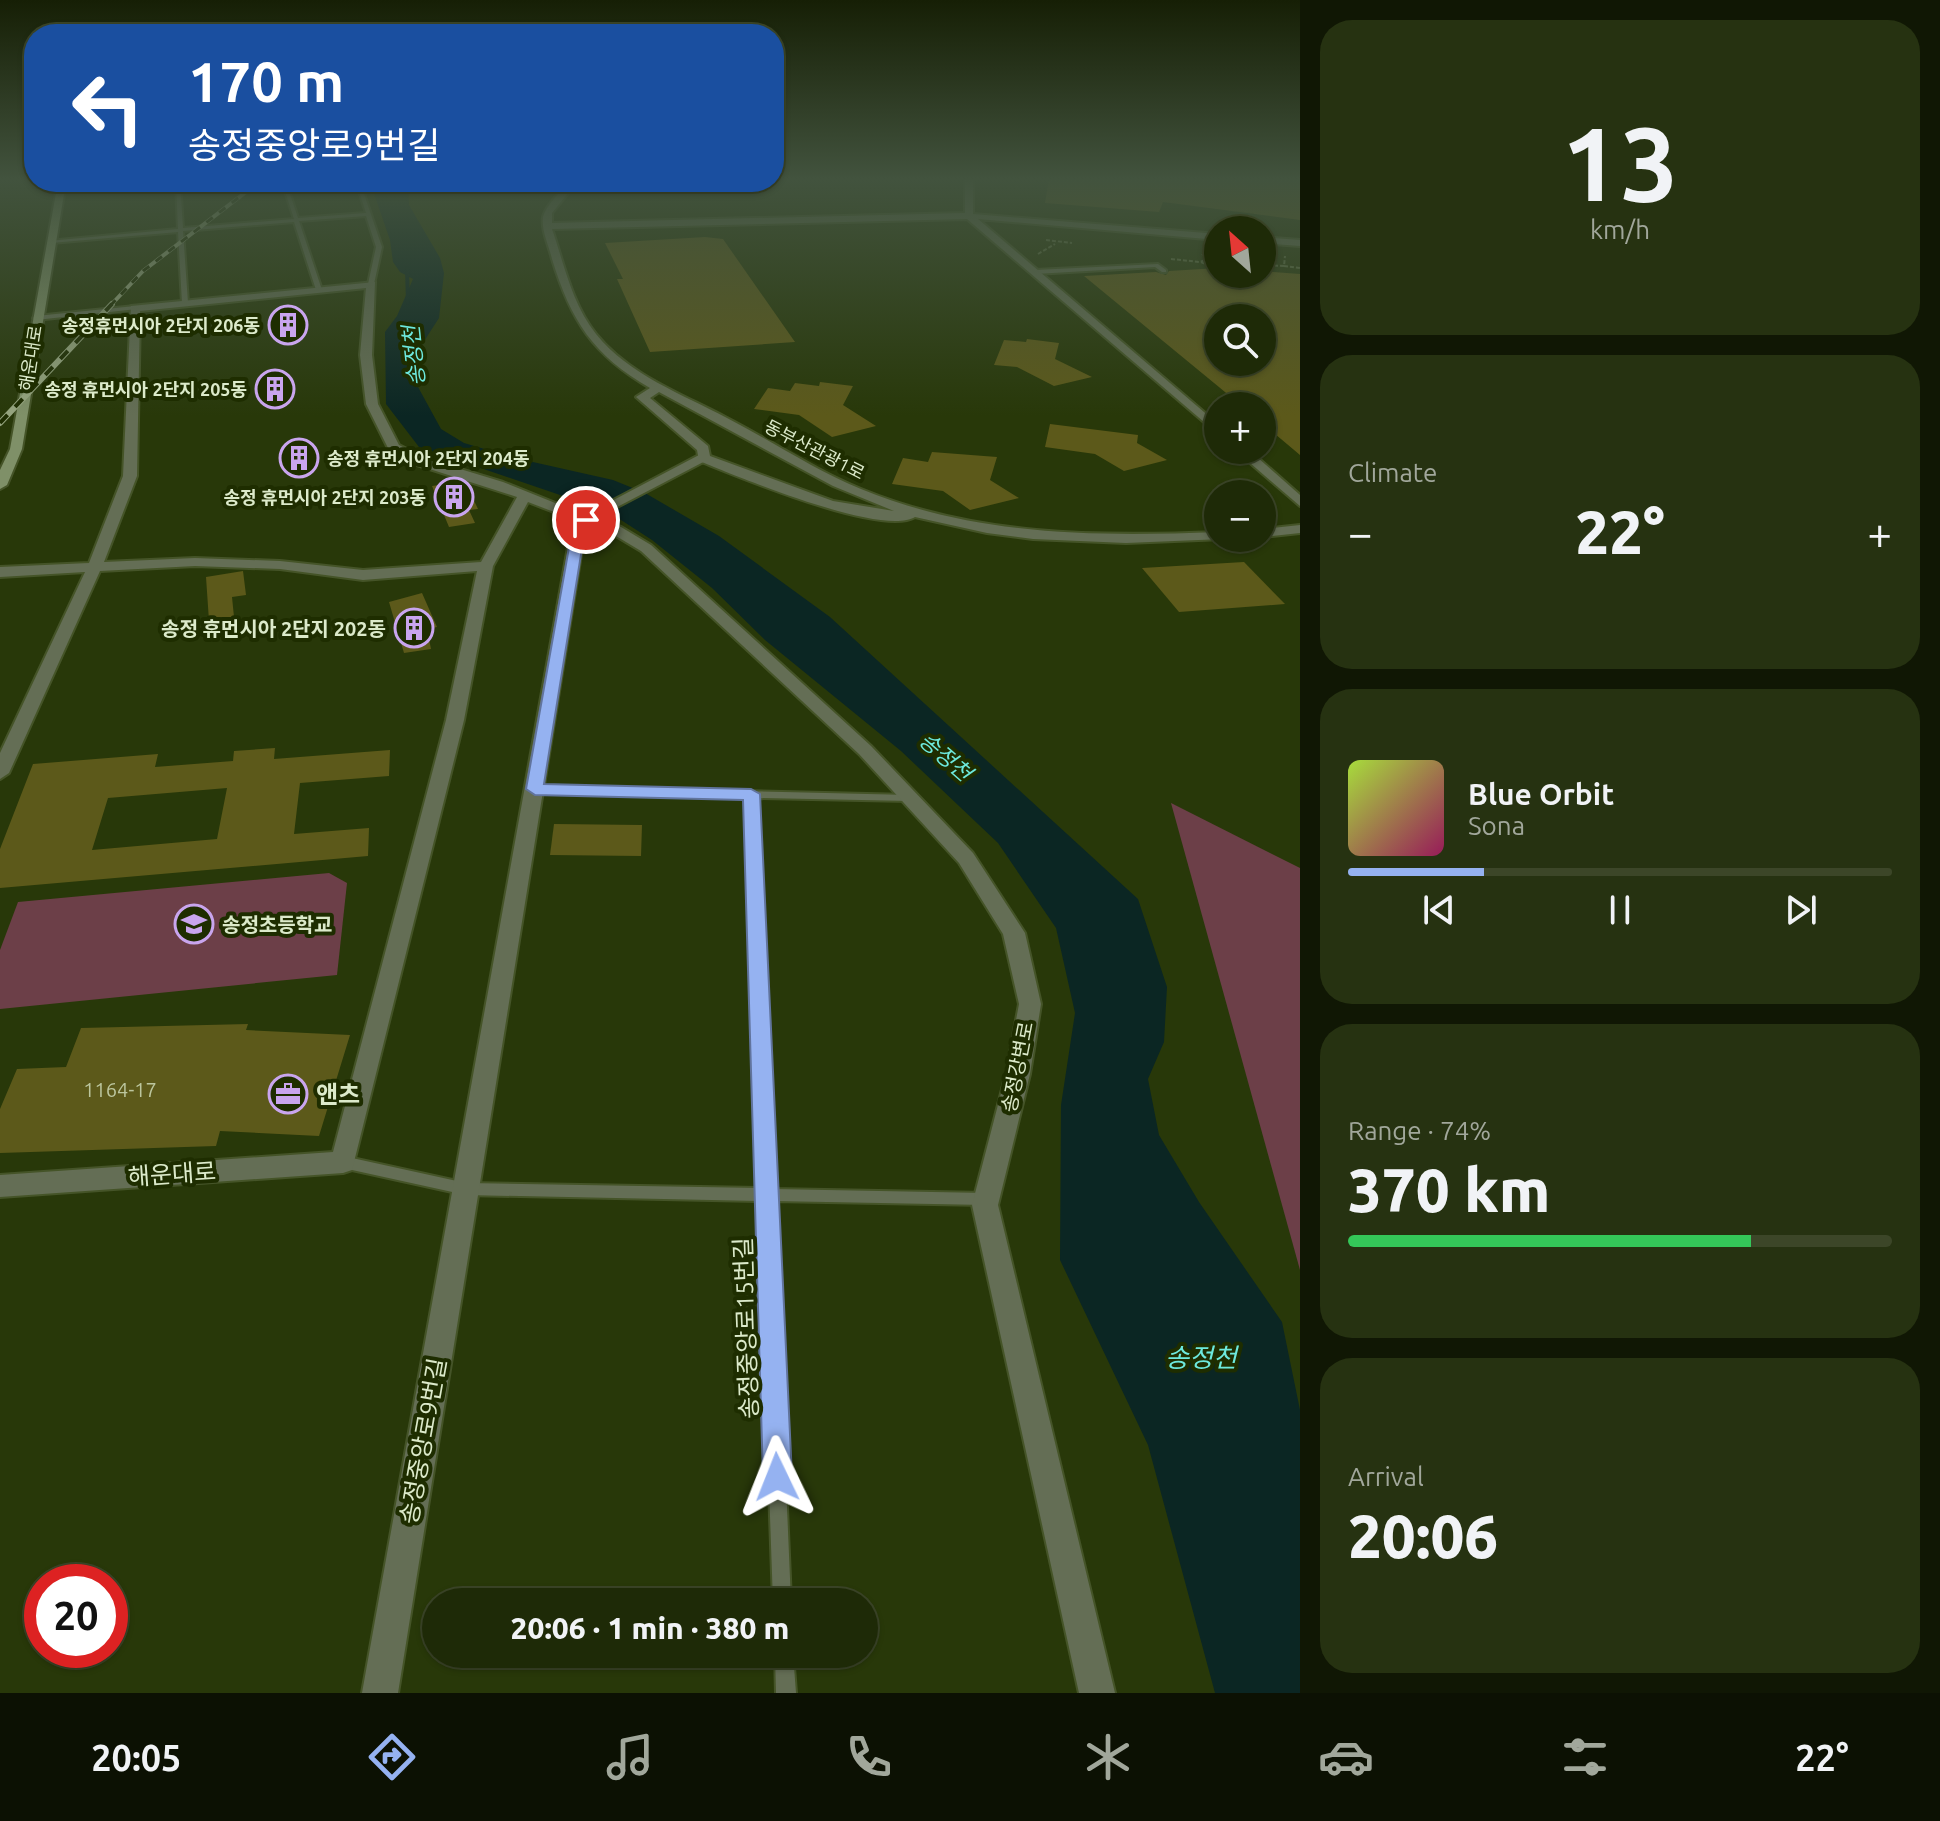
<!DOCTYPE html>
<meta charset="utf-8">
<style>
:root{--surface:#1e2a07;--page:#263211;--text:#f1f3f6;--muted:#a1a79b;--line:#3c4628;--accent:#95b2f1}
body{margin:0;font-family:Ubuntu,"Noto Sans KR",sans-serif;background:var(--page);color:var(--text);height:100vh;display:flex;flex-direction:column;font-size:30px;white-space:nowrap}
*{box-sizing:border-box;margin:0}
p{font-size:26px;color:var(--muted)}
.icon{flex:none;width:44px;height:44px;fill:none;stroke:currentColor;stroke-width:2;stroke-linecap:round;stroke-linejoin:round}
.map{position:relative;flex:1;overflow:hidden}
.drawer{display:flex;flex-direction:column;gap:20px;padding:20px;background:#101704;width:640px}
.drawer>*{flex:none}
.top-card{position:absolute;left:24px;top:24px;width:760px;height:168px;border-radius:32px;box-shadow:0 2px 6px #0004,0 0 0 2px var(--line);background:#1a4fa0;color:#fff;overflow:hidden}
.needle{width:52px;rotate:333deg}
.fabs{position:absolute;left:1204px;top:216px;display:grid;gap:16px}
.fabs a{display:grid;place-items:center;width:72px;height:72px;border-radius:50%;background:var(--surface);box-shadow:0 2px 6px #0004,0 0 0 2px var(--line);font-size:40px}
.speed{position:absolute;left:24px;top:1564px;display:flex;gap:16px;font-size:40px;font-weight:700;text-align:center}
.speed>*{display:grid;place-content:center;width:104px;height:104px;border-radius:50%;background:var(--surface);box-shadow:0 2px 6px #0004,0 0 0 2px var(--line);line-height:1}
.speed .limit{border:12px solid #d22;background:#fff;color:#111}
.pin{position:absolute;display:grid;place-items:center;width:68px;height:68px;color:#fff;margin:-34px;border:4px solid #fff;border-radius:50%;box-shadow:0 2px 8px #0007}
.me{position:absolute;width:88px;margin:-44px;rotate:358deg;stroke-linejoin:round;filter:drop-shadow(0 0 6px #0008)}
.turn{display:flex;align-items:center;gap:28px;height:168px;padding:0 32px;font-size:36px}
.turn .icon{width:104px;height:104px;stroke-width:2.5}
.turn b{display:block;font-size:56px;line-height:68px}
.big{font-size:60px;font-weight:800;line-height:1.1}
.drawer .widget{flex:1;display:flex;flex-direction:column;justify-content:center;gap:12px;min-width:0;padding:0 28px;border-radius:32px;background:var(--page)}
.drawer .dial{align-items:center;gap:0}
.dial b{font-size:104px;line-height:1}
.song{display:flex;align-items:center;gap:24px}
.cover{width:96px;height:96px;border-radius:12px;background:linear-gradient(135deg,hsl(80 70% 55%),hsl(330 70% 35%))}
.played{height:8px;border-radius:4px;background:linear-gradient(90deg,var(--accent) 25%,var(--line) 25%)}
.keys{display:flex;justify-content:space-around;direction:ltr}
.heat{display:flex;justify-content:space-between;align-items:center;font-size:44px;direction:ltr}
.charge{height:12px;border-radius:6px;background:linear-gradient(90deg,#34c759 74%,var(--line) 0)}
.trip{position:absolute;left:422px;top:1588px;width:456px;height:80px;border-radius:40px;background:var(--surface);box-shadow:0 2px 6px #0004,0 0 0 2px var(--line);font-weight:800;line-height:80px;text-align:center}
.menu{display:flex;height:128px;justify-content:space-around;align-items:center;background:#0c1103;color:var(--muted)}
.menu .icon{width:56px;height:56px}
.menu .selected{color:var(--accent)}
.menu b{font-size:36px;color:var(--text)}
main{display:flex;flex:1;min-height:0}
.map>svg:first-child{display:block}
.green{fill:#6c3f48}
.water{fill:#0b2623}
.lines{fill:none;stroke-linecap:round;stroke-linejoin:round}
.stream{stroke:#0b2623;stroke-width:4}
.building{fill:#5c591a;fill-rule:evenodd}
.service-casing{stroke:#455428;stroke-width:4}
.minor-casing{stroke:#455428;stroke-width:4}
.tertiary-casing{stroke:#455428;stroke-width:4}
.secondary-casing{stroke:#455428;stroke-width:4}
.path{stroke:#5f6f44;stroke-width:2;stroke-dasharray:4 2;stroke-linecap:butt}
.service{fill:#646e55;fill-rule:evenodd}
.minor{fill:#646e55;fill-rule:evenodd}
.tertiary{fill:#646e55;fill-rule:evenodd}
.secondary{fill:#7f9068;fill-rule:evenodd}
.rail-far1-casing{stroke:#96a57f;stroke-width:4}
.rail-casing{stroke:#96a57f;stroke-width:6}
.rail-far1{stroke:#1e2d00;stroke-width:3;stroke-dasharray:8;stroke-linecap:butt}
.rail{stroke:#1e2d00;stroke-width:4;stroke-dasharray:11;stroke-linecap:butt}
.route{fill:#95b2f1;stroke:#61749d;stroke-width:2}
.labels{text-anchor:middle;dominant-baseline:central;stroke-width:8;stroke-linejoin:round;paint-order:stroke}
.far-poi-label{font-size:18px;font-weight:bold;fill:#dceaca;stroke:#1e2d00;text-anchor:end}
.far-street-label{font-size:18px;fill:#dceaca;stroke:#1e2d00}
.poi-label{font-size:20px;font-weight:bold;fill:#dceaca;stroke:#1e2d00;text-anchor:end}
.street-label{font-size:20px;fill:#dceaca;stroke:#1e2d00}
.near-number-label{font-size:20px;fill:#bcc69e}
.water-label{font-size:22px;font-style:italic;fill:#6de9dd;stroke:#1e2d00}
.near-poi-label{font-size:24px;font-weight:bold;fill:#dceaca;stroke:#1e2d00;text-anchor:start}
.near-street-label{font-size:24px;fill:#dceaca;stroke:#1e2d00}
.near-water-label{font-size:26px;font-style:italic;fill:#6de9dd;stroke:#1e2d00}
</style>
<main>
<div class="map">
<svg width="1300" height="1693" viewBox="0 0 1300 1693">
<rect width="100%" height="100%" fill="#283809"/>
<!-- green -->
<g class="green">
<path d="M1171,803L1300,868V1270Z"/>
<path d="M329,873L347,883L337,975L0,1009V950L18,902Z"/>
</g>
<!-- water -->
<path class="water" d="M370,182H408L409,205L440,258L444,273L439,318L415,355L412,376L441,429L464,443L515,458L613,480L645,493L719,536L830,617L1138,899L1167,987L1164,1042L1148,1079L1159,1135L1199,1202L1282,1322L1300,1410V1693H1215L1148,1445L1060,1260L1061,1105L1075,1013L1056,928L998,843L901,751L765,640L712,588L652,540L607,511L419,447L386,404L385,332L397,316L413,279L400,272L393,262L390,240Z"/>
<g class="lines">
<!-- stream -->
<path class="stream" d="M407,268L408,303"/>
</g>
<!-- building -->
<g class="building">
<path d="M1049,179H1300V220L1163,202L1159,212L1045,203Z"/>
<path d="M705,237L723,239L795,342L650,352L617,279H623L605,243Z"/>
<path d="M1218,268V274H1262V271L1300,274V455L1262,423V406H1242L1084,276L1156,272L1166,275L1169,271ZM1218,318H1262V362H1218Z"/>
<path d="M1027,339L1059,343L1055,359L1092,377L1054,386L1017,367L994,365L1004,340L1026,342Z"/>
<path d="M820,382L853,386L843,405L876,426L832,437L799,415L754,409L768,388L790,391L795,383L819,386Z"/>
<path d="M1050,424L1138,435L1137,443L1167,460L1124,471L1095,454L1045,447Z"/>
<path d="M932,452L997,457L990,480L1019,498L970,510L943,491L892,484L903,458L928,462Z"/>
<path d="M460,482L466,484L478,509L469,510L475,523L449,527L432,486Z"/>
<path d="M1244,562L1285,604L1179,612L1142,568Z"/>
<path d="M243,571L246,595L232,597L234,617L209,621L206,577Z"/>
<path d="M422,593L437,627L427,629L431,649L404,653L389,602Z"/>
<path d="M275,748L274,759L390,750L389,776L300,783L294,834L369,828L368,856L0,888V849L33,764L158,754L155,767L233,761L234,751ZM227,788L217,839L92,850L108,798Z"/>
<path d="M554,824L642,825L641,856L550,855Z"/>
<path d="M248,1024L246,1030L350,1035L319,1136L220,1131L216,1146L0,1153V1109L17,1069L66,1067L81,1028Z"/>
</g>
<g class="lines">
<!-- service casing -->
<g class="service-casing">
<g id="service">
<path d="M176,182H180L183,228L294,219L282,182H286L298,218L366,213L356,182H360L382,247L374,284L371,286L368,284L376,247L366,216L299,221L322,290L319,292L316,290L294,222L183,231L188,303L185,305L182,303L178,232L51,243L48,241L178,229Z"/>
<path d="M1158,264L1166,270V272H1162L1155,267L1035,274L1032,272L1035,270Z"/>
<path d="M135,306L138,308L137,309L36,320L33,318L36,316Z"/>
<path d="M535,786L910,795L915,798L910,801L756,798L773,1189L986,1193L991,1195L993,1199L991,1203L986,1205L774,1201L791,1602H773L759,1201L466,1195L343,1168L338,1166L336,1162L338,1158L343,1156L466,1183L759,1188L746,797L531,791L530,789L531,787Z"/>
<path d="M775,1654H793L796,1693H776Z"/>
</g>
</g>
<!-- minor casing -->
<g class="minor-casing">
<path id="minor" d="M375,282L372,355L378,404L399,445L424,458L503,482L585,515L699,455L711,458L598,517L584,536L398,1693H362L570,536L580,522L528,502L493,566L464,720L352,1170L343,1173L0,1197V1175L333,1152L446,720L477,571L363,580L280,569L195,566L100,571L9,773L0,779V753L85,572L0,577V567L89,563L123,476L131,306ZM366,288L360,355L366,404L389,450L414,464L517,497L481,562L363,570L280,561L195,558L104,562L137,476L140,311Z"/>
</g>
<!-- tertiary casing -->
<g class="tertiary-casing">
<g id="tertiary">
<path d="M965,179H973V214L1218,234V240L978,219L1218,424V434L967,219L552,229C564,264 572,304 596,334C629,375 682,394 727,418C772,441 814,470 861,489C975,536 1096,537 1218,532V538L1223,539L1126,543L1033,539L987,533L915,517C881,537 737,476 699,461L697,450L636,397L650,388C593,355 571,321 552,259C549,246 541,230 543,217C546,205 561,192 569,182H577L552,213V223L965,213ZM659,392L833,486L894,511L833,501L710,456L708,446L650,398Z"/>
<path d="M1262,237L1300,240V246L1262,243Z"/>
<path d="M1235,450H1249L1300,495V506Z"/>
<path d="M586,516L621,527L651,545L871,746L973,853L1025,933L1041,1004L1030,1074L998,1205L1115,1693H1079L972,1205L1006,1074L1019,1004L1003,934L959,863L859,754L641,551L611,533L581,523V517Z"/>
<path d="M1300,525V533L1262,537V529Z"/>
</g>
</g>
<!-- secondary casing -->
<g class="secondary-casing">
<path id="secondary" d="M58,182H66L22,449L7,485L0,489V470L10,449Z"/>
</g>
<!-- path -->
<g class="path">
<path d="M1046,240L1072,243"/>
<path d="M1038,254L1055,244"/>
<path d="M1171,259L1200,262L1208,259L1202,254"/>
<path d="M1201,262L1214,268"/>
<path d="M1262,265L1284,266L1285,256"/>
<path d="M1284,266L1300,268"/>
</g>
<!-- service -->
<use href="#service" class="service"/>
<!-- minor -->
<use href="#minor" class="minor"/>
<!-- tertiary -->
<use href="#tertiary" class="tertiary"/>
<!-- secondary -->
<use href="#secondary" class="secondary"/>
<!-- rail-far1 casing -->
<g class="rail-far1-casing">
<path id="rail-far1" d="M110,306L143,271L259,182"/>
</g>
<!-- rail casing -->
<g class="rail-casing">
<path id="rail" d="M0,423L112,304"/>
</g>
<!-- rail-far1 -->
<use href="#rail-far1" class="rail-far1"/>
<!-- rail -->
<use href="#rail" class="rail"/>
</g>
<!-- sky -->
<linearGradient id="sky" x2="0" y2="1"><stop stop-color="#161f05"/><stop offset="0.43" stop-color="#42533e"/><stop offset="1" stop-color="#42533e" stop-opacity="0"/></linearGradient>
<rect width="1300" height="416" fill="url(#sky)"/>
<!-- route -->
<path class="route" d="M586,516L592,520L584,536L544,784L751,789L760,794L792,1477L787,1487L777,1491L767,1487L763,1477L743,800L535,795L526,789L571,536L581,517Z"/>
<!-- icons -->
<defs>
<g id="building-ring" transform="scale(2)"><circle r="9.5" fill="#1e2d00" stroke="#c9a5ee" stroke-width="1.5"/><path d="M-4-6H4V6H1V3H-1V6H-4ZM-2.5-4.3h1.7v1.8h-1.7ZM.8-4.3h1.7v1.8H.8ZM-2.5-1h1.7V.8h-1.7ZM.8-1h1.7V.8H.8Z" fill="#c9a5ee"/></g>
<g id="school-ring" transform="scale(2)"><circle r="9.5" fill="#1e2d00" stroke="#c9a5ee" stroke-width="1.5"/><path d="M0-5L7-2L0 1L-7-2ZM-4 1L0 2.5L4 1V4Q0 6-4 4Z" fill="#c9a5ee"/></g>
<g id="office-ring" transform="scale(2)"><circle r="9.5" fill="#1e2d00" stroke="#c9a5ee" stroke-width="1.5"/><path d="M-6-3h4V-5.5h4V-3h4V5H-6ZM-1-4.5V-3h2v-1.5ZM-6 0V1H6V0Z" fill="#c9a5ee"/></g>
</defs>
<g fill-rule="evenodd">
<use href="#building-ring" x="288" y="325"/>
<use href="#building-ring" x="275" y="389"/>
<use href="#building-ring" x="299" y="458"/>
<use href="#building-ring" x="454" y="497"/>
<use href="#building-ring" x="414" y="628"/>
<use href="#school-ring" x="194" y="924"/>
<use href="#office-ring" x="288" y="1094"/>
</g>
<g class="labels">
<!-- far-poi labels -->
<g class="far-poi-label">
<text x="260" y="325">송정휴먼시아 2단지 206동</text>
<text x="247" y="389">송정 휴먼시아 2단지 205동</text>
<text x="327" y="458" text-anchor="start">송정 휴먼시아 2단지 204동</text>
<text x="426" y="497">송정 휴먼시아 2단지 203동</text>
</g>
<!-- far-street labels -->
<g class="far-street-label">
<text transform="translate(30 358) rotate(-81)">해운대로</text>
<text transform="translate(815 449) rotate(27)">동부산관광1로</text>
</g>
<!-- poi labels -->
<g class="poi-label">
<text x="386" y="628">송정 휴먼시아 2단지 202동</text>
<text x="222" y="924" text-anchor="start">송정초등학교</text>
</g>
<!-- street labels -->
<g class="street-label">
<text transform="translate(1017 1067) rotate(-79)">송정강변로</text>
</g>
<!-- near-number labels -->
<g class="near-number-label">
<text x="120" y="1089">1164-17</text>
</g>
<!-- water labels -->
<g class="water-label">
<text transform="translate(413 356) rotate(-96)">송정천</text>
<text transform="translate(946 756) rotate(41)">송정천</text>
</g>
<!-- near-poi labels -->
<g class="near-poi-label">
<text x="316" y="1094">앤츠</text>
</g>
<!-- near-street labels -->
<g class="near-street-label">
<text transform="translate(172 1174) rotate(-4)">해운대로</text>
<text transform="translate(746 1328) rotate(-92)">송정중앙로15번길</text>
<text transform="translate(423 1441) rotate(-80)">송정중앙로9번길</text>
</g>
<!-- near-water labels -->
<g class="near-water-label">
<text x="1201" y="1357">송정천</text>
</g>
</g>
</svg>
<div class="fabs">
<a><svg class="needle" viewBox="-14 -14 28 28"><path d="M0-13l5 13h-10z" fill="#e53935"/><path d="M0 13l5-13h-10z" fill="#a1a79b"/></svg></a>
<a><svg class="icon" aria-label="search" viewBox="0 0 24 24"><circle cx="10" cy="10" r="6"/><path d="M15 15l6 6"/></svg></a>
<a>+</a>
<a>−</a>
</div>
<div class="speed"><div class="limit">20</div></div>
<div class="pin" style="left:586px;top:520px;background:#d93025"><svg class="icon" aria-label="arrive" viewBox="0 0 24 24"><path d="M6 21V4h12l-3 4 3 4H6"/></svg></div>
<svg class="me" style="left:777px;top:1477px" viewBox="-20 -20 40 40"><path d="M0-17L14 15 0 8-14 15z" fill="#95b2f1" stroke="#fff" stroke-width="4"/></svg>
<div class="trip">20:06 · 1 min · 380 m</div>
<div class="top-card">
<div class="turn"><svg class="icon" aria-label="left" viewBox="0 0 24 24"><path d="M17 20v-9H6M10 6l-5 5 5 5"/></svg><div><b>170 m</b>송정중앙로9번길</div></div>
</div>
</div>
<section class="drawer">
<div class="widget dial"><b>13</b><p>km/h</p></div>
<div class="widget"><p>Climate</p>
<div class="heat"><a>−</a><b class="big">22°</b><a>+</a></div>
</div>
<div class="widget">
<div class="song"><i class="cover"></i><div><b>Blue Orbit</b><p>Sona</p></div></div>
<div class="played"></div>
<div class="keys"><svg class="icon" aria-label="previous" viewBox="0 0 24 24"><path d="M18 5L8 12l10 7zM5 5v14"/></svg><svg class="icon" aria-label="pause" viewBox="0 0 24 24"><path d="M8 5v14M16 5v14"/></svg><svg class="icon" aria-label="next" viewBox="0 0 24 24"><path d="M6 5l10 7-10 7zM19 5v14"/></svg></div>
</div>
<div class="widget"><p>Range · 74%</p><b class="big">370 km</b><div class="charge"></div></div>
<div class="widget"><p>Arrival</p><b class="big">20:06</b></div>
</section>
</main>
<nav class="menu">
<b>20:05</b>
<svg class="icon selected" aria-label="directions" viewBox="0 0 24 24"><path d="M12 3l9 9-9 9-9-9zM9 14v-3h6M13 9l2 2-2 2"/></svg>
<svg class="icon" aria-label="music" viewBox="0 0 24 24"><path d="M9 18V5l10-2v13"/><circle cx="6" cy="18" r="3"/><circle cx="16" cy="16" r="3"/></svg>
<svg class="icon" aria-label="phone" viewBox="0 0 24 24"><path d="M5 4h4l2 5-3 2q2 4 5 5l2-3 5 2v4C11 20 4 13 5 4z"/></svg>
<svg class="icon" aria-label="climate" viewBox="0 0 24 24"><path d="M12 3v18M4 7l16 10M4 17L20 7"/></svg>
<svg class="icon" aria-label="car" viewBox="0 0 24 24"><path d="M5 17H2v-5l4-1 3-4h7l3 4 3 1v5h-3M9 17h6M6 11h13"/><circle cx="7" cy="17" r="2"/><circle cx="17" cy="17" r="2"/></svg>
<svg class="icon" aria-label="filters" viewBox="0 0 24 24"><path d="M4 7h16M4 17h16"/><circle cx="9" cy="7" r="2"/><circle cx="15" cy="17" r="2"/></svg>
<b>22°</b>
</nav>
